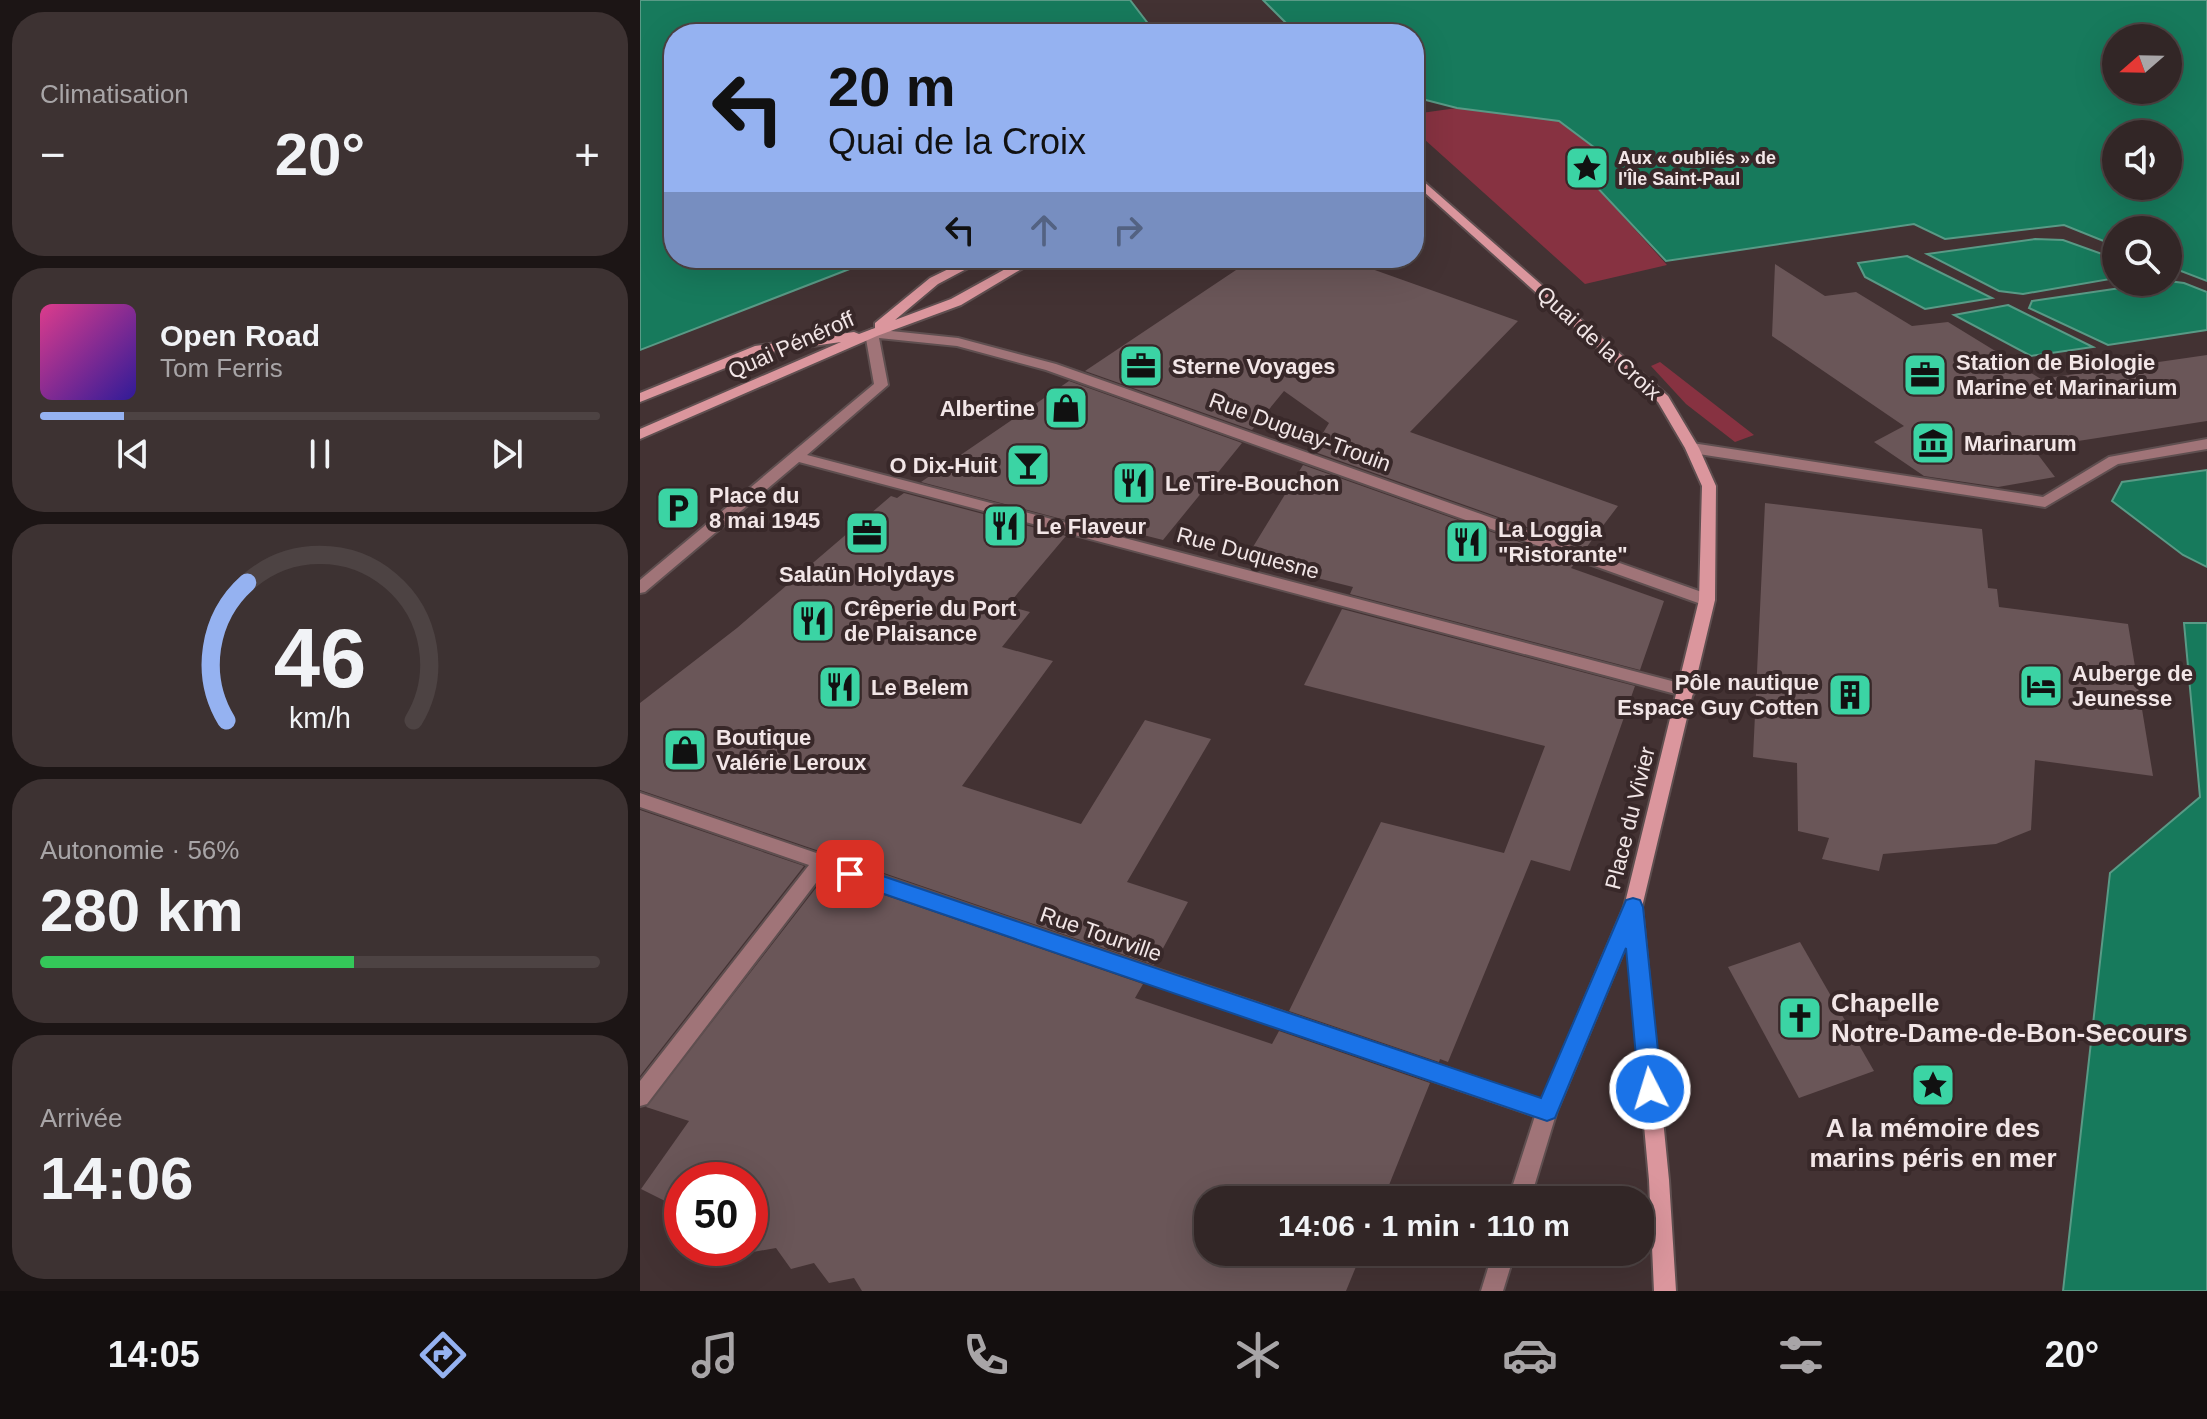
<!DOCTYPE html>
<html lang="fr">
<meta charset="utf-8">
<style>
:root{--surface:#322626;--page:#3d3232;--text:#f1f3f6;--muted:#a8a5a7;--line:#4d4343;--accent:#95b2f1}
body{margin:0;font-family:Arial,sans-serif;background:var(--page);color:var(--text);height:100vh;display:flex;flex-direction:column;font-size:30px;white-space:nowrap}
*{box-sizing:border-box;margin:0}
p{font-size:26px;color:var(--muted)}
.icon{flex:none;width:44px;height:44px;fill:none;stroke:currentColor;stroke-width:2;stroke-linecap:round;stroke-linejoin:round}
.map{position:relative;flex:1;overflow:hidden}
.sheet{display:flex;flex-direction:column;gap:12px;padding:12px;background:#1c1515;width:640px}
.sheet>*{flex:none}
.guide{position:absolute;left:24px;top:24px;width:760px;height:244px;border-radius:32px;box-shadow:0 8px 32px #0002,0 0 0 2px var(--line);background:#95b2f1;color:#111;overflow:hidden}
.needle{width:52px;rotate:250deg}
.tools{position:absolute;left:1462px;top:24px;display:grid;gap:16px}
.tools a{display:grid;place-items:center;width:80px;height:80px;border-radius:50%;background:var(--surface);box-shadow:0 8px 32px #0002,0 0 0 2px var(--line);font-size:40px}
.speed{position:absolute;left:24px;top:1162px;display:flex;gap:16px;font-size:40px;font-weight:700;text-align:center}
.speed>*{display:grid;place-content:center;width:104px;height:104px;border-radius:50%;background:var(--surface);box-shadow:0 8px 32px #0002,0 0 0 2px var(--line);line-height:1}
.speed .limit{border:12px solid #d22;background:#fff;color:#111}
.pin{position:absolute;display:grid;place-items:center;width:68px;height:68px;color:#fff;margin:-34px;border-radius:16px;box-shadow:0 4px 12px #0006}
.me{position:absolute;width:88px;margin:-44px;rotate:355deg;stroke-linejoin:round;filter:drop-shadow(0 0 6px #0008)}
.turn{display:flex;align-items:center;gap:28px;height:168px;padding:0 32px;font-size:36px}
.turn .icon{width:104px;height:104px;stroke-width:2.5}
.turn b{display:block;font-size:56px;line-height:68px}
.lanes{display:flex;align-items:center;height:76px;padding:0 32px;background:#0003;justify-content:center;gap:40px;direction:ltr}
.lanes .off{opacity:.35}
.big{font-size:60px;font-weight:800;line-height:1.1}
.sheet .tile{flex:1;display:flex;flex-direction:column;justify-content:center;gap:12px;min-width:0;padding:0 28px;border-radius:32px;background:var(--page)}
.sheet .dial{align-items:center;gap:0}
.dial svg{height:208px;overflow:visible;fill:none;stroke:var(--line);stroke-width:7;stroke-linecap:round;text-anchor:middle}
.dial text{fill:var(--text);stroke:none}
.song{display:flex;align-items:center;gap:24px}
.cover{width:96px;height:96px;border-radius:12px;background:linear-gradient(135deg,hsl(330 70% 55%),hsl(250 70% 35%))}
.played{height:8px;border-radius:4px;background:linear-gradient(90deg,var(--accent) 15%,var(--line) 15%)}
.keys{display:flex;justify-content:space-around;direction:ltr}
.heat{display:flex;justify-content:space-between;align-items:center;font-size:44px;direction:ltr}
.charge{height:12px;border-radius:6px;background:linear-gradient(90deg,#34c759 56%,var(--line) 0)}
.trip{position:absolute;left:554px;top:1186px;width:460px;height:80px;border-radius:32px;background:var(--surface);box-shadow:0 8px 32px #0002,0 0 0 2px var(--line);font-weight:800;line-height:80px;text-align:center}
.dock{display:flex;height:128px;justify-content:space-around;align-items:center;background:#140f0f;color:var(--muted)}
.dock .icon{width:56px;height:56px}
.dock .current{color:var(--accent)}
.dock b{font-size:36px;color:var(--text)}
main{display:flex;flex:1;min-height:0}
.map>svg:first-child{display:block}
.green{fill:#873241}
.water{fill:#177a5c;stroke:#599a86;stroke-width:2;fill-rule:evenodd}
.building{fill:#6a5658}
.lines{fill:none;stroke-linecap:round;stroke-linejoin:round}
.lane-casing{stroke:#5f4f50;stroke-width:4}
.street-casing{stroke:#5f4f50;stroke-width:4}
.secondary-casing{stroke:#5f4f50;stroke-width:4}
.lane{fill:#a07478;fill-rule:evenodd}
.street{fill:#a07478;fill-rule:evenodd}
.secondary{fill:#db969d;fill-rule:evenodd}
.route{fill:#1a73e8;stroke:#114b97;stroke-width:2}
.labels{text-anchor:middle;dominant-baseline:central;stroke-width:8;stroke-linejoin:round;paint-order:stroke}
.far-poi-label{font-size:18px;font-weight:bold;fill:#f2e6e7;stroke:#382829;text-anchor:start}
.street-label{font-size:22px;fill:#f2e6e7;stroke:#382829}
.poi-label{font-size:22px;font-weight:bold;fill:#f2e6e7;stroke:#382829;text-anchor:start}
.near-poi-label{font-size:26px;font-weight:bold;fill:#f2e6e7;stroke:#382829;text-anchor:start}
</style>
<main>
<section class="sheet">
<div class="tile"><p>Climatisation</p>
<div class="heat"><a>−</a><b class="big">20°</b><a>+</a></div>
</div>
<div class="tile">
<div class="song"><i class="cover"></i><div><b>Open Road</b><p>Tom Ferris</p></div></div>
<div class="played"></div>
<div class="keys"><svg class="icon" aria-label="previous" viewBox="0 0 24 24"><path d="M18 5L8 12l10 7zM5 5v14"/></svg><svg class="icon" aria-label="pause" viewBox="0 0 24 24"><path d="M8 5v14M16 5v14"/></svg><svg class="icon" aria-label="next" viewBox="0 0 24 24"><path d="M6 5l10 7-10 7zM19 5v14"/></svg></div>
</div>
<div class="tile dial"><svg viewBox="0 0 100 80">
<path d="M14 69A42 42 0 1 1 86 69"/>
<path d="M14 69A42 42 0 0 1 22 16" stroke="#95b2f1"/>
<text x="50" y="56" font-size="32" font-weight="700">46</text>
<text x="50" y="72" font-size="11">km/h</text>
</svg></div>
<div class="tile"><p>Autonomie · 56%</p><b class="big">280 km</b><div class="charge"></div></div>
<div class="tile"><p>Arrivée</p><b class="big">14:06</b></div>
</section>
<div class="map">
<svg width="1567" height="1291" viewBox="0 0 1567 1291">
<rect width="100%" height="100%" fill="#433233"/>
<!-- green -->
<g class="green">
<path d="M817,108L919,121L956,148L952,182L1027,265L945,284L774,130V114Z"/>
<path d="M1020,362L1114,435L1095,442L1046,404L1011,366Z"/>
</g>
<!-- water -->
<g class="water">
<path d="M0,0H490L516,34H34V258H238L0,350Z"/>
<path d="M623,0H1567V281L1528,266V230H1476V246L1424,225L1305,239L1274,224L1026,261L952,182L955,148L919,121L817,108L774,97V34H657ZM1528,38V90H1476V38ZM1528,134V186H1476V134Z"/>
<path d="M1395,239L1423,240L1476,259V278L1383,294L1359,291L1287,254Z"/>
<path d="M1267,256L1352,298L1285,309L1225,277L1218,263Z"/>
<path d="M1528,281L1544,283L1567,292V330L1468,345L1389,308L1392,301Z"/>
<path d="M1368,305L1453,347L1391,356L1314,315Z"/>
<path d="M1567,470V567L1543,555L1472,501L1482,482Z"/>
<path d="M1544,623H1567V1291H1423L1470,873L1560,797Z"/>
</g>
<!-- building -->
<g class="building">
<path d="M614,258H701L878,321L770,432L978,506L946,548L672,451L689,423L644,391L612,430L445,371Z"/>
<path d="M1135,264L1185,296L1216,292L1272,326L1308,322L1401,379L1567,355V421L1393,448L1415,477L1358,487L1284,476L1234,442L1264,426L1132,336Z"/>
<path d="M429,381L602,443L523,540L440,519L437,523L281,482Z"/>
<path d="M663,465L936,562L931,568L1024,601L1000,670L710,594L713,587L605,560Z"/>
<path d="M264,493L426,536L367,606L390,612L362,647L413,661L322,786L441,824L505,720L571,739L487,882L548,902L514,965L0,790V703L97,628L251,496L257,498Z"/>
<path d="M1125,503L1342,529L1348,588L1357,589L1359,607L1488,624L1513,776L1395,760L1391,830L1356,844L1243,854L1239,871L1182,859L1189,838L1158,831L1157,763L1113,757Z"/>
<path d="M702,609L995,686L930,871L891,860L808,1062L800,1059L799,1062L649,1011L741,822L864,853L905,746L664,685Z"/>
<path d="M0,810L164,866L0,1076Z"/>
<path d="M186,875L503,984L495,998L632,1044L639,1031L790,1083L743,1200H568V1252H722L706,1291H222L214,1278L189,1283L174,1263L151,1269L136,1248L113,1252L109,1248L110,1180H42V1220H38L25,1201L1,1189L49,1121L6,1107Z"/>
<path d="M1160,942L1234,1071L1159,1098L1088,967Z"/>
</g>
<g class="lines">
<!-- lane casing -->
<g class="lane-casing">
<path id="lane" d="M1567,439V449L1478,464L1405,507L1052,453L1045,448L1052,443L1403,497L1469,457Z"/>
</g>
<!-- street casing -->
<g class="street-casing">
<g id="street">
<path d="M232,329L318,338L416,364L1073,596L1075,600L1067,606L1061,604L406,370L317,346L239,338L248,385L167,455L1047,685L1053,687L1055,691L1053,695L1047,697L159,462L5,592L0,593V580L234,384L225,333Z"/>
<path d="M0,793L902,1100L986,902L993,899L1000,902L1002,907L917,1111L890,1200H868L895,1116L185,871L7,1104L0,1106V1081L169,865L0,807Z"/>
<path d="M853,1252H875L863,1291H841Z"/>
</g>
</g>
<!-- secondary casing -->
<g class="secondary-casing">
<g id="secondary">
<path d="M774,173L1028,396L1059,448L1076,486L1075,600L1002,907L1029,1180L1036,1291H1014L1009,1180L984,907L1059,600L1062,486L1045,448L1018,402L774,183Z"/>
<path d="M331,258H347L298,284L255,320L311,299L385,258H400L321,305L237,336L0,439V429L201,342L123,353L0,402V393L115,346L214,332L219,334L235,328V323L290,278Z"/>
</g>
</g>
<!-- lane -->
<use href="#lane" class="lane"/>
<!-- street -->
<use href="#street" class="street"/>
<!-- secondary -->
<use href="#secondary" class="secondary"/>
</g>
<!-- route -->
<path class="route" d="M210,865L901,1098L983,907L986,900L993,898L1000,900L1003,907L1022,1089L1018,1096L1010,1099L1002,1096L999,1089L986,948L915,1118L907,1121L203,880L200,874L203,868Z"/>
<!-- icons -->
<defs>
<g id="sight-square" transform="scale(2.3)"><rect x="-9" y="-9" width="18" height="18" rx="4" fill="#3bd4a4" stroke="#382829"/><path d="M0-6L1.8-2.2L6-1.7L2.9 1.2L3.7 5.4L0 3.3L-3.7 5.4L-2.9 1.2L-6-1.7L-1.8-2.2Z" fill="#111"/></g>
<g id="office-square" transform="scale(2.3)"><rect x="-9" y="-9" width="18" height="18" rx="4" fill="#3bd4a4" stroke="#382829"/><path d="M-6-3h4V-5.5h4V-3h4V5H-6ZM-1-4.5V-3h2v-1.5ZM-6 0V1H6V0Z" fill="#111"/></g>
<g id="shop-square" transform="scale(2.3)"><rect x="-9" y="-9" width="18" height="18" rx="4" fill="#3bd4a4" stroke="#382829"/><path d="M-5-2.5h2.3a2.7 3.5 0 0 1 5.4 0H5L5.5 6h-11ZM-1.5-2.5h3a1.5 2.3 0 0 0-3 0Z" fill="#111"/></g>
<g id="museum-square" transform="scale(2.3)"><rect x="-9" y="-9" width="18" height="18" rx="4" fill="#3bd4a4" stroke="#382829"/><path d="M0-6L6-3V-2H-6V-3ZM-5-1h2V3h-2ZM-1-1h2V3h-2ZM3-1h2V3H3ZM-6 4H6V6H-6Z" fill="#111"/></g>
<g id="bar-square" transform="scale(2.3)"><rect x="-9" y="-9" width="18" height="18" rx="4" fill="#3bd4a4" stroke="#382829"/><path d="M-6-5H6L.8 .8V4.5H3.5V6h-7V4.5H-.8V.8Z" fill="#111"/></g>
<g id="restaurant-square" transform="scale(2.3)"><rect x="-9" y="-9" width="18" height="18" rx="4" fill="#3bd4a4" stroke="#382829"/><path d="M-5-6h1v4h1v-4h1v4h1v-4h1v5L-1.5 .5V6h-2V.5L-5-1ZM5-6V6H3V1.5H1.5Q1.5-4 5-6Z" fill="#111"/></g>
<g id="parking-square" transform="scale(2.3)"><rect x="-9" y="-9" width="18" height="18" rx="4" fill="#3bd4a4" stroke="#382829"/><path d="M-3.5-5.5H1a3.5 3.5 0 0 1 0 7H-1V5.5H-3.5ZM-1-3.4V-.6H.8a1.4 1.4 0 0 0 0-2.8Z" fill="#111"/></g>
<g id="hotel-square" transform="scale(2.3)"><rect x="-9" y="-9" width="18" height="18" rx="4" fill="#3bd4a4" stroke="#382829"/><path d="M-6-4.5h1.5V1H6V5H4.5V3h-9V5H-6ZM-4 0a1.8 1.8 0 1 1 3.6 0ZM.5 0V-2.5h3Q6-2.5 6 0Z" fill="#111"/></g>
<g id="building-square" transform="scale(2.3)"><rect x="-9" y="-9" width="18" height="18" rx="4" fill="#3bd4a4" stroke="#382829"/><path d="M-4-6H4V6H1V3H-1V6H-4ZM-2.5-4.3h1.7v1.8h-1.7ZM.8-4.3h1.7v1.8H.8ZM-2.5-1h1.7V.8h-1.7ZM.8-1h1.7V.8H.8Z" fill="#111"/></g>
<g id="church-square" transform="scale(2.3)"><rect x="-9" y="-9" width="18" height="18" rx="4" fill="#3bd4a4" stroke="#382829"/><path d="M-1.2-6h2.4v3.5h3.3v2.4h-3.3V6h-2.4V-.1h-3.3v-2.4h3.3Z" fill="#111"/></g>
</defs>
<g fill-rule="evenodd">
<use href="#sight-square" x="947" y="168"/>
<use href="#office-square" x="501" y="366"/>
<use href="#office-square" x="1285" y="375"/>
<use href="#shop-square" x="426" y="408"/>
<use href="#museum-square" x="1293" y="443"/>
<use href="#bar-square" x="388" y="465"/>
<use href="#restaurant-square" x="494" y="483"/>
<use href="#parking-square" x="38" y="508"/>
<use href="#restaurant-square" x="365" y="526"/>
<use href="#office-square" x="227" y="533"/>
<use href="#restaurant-square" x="827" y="542"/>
<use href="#restaurant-square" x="173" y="621"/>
<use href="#hotel-square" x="1401" y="686"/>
<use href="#restaurant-square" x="200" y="687"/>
<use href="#building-square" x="1210" y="695"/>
<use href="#shop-square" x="45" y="750"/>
<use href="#church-square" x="1160" y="1018"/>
<use href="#sight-square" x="1293" y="1085"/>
</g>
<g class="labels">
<!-- far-poi labels -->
<g class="far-poi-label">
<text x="978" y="158">Aux « oubliés » de<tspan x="978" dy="21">l'Île Saint-Paul</tspan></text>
</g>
<!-- street labels -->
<g class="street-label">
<text transform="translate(959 343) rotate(42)">Quai de la Croix</text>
<text transform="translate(151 345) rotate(-24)">Quai Pénéroff</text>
<text transform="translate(660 432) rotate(20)">Rue Duguay-Trouin</text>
<text transform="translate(608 553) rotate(15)">Rue Duquesne</text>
<text transform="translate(990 818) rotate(-76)">Place du Vivier</text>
<text transform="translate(461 934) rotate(19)">Rue Tourville</text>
</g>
<!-- poi labels -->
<g class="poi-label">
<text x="1316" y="362">Station de Biologie<tspan x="1316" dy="25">Marine et Marinarium</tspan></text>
<text x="532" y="366">Sterne Voyages</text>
<text x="395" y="408" text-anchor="end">Albertine</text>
<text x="1324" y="443">Marinarum</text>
<text x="357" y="465" text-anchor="end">O Dix-Huit</text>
<text x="525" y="483">Le Tire-Bouchon</text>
<text x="69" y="495">Place du<tspan x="69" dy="25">8 mai 1945</tspan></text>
<text x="396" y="526">Le Flaveur</text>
<text x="858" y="529">La Loggia<tspan x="858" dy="25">"Ristorante"</tspan></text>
<text x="227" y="574" text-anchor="middle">Salaün Holydays</text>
<text x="204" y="608">Crêperie du Port<tspan x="204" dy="25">de Plaisance</tspan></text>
<text x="1432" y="673">Auberge de<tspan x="1432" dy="25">Jeunesse</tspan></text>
<text x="1179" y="682" text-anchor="end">Pôle nautique<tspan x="1179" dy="25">Espace Guy Cotten</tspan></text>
<text x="231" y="687">Le Belem</text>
<text x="76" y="737">Boutique<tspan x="76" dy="25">Valérie Leroux</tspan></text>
</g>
<!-- near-poi labels -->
<g class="near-poi-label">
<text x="1191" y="1003">Chapelle<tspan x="1191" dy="30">Notre-Dame-de-Bon-Secours</tspan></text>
<text x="1293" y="1128" text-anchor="middle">A la mémoire des<tspan x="1293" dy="30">marins péris en mer</tspan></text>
</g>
</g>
</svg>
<div class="tools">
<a><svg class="needle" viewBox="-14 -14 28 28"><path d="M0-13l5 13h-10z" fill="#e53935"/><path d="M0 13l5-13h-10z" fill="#a8a5a7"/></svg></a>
<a><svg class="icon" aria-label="sound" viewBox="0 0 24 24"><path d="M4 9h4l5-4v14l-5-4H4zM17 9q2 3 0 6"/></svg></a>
<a><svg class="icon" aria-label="search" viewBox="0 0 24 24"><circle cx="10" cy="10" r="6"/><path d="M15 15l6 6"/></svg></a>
</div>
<div class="speed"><div class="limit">50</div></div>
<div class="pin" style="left:210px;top:874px;background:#d93025"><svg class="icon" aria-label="arrive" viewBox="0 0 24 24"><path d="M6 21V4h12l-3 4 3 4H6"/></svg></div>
<svg class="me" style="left:1010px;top:1089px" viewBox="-20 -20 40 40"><circle r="17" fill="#1a73e8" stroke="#fff" stroke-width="3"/><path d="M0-11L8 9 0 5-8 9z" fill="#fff"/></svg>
<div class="trip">14:06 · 1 min · 110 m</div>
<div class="guide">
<div class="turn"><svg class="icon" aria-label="left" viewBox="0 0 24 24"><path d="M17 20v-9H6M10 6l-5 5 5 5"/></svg><div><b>20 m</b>Quai de la Croix</div></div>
<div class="lanes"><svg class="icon" aria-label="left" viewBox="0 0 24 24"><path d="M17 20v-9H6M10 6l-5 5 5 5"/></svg><svg class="icon off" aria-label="ahead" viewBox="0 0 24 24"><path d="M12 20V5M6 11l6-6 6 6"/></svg><svg class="icon off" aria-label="right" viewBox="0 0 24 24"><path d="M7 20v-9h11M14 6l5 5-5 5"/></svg></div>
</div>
</div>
</main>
<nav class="dock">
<b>14:05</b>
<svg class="icon current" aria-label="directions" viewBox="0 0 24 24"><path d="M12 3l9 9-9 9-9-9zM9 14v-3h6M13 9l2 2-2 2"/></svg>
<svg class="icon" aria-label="music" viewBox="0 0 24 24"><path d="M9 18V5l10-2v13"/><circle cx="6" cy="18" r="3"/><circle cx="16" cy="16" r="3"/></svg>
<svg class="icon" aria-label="phone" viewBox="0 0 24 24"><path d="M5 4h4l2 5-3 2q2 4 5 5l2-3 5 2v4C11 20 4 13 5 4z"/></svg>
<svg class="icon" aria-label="climate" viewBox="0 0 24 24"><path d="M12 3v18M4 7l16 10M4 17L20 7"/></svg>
<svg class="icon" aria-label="car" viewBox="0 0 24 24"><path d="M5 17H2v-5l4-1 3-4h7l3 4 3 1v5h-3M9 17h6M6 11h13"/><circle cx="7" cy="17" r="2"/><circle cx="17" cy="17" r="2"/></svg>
<svg class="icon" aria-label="filters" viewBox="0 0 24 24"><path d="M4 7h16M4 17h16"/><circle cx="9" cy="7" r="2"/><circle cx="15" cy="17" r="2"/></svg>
<b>20°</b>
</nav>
